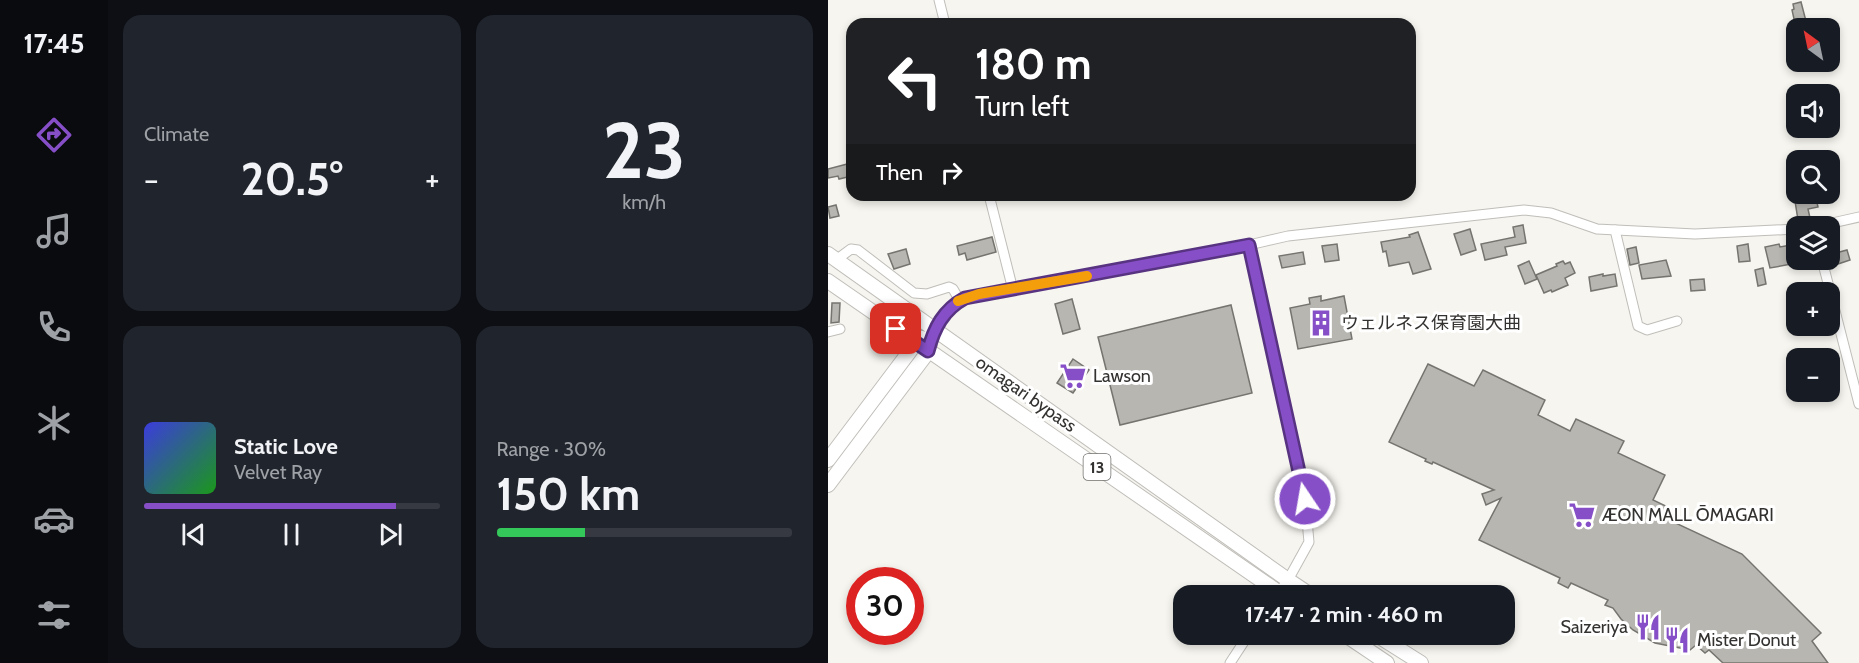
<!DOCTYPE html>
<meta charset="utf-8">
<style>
:root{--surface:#171b24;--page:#20242c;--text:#f1f3f6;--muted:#9ea1a6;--line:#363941;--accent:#864fc7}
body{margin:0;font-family:Cabin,"Noto Sans JP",sans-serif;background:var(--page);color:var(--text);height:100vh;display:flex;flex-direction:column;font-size:22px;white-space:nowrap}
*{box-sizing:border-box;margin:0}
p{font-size:20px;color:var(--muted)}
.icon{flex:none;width:33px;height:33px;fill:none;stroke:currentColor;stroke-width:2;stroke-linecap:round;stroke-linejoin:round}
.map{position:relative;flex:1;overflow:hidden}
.drawer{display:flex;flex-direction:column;gap:15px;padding:15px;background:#0d0f14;width:720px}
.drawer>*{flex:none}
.banner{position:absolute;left:18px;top:18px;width:570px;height:183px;border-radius:18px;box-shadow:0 3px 9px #0003;background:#202124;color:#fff;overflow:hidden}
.needle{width:39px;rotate:327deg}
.fabs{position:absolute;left:958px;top:18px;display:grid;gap:12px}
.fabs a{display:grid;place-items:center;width:54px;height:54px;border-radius:12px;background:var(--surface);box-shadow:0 3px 9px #0003;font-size:30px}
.speed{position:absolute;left:18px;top:567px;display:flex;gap:12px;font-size:30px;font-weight:700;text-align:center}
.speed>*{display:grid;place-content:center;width:78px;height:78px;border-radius:50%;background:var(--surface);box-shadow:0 3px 9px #0003;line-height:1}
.speed .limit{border:9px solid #d22;background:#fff;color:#111}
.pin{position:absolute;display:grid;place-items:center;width:51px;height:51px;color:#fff;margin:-26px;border-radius:12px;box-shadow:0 3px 9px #0006}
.me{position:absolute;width:66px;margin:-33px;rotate:348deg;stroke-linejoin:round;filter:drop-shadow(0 0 4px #0008)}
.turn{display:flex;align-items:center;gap:21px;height:126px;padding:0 30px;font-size:27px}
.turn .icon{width:78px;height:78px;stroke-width:2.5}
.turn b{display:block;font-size:42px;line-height:51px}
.then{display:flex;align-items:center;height:57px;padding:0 30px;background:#0003;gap:12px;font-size:22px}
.big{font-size:45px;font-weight:700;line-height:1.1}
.drawer .widget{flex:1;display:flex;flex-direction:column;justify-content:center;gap:9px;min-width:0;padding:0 21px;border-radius:18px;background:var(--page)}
.drawer .dial{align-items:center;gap:0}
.dial b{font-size:78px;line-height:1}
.song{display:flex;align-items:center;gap:18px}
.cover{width:72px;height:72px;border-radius:9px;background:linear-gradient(135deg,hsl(240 70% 55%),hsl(120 70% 35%))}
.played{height:6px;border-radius:3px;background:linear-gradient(90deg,var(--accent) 85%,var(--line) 85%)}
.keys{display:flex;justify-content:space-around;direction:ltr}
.heat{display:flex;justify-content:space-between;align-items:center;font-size:33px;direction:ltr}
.charge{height:9px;border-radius:4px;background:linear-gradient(90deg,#34c759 30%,var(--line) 0)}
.drawer .tiles{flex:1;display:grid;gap:15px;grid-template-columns:repeat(2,1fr)}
.trip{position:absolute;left:345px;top:585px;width:342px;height:60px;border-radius:18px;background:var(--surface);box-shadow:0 3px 9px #0003;font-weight:700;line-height:60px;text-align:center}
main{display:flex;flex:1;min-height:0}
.tab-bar{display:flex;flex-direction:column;width:108px;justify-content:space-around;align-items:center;background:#090b0e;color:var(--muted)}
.tab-bar .icon{width:42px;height:42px}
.tab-bar .selected{color:var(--accent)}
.tab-bar b{font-size:27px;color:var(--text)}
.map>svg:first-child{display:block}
.building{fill:#b7b6b1;stroke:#75746f;stroke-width:1.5}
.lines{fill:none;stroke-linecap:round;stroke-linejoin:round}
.minor-casing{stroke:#c0beb9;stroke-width:11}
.highway-casing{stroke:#c0beb9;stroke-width:16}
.minor{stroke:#fff;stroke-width:9}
.highway{stroke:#fff;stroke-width:14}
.route-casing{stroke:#573381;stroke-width:15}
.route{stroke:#864fc7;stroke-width:10}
.slow{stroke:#f59e0b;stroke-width:10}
.labels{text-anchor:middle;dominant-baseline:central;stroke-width:6;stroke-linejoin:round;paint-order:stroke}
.shield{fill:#fff;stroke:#70706e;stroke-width:1.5}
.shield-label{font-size:16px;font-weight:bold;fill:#333230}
.poi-label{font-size:18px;fill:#333230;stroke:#fff;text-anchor:start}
.street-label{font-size:18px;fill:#333230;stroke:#fff}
</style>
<main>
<nav class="tab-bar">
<b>17:45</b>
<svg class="icon selected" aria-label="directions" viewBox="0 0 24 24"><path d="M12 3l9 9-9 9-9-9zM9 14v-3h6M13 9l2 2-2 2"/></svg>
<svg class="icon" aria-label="music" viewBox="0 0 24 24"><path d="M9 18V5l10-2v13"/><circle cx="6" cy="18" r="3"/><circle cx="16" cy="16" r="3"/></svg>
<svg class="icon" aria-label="phone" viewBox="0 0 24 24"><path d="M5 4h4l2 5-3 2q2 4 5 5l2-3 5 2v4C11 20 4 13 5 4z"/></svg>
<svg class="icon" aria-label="climate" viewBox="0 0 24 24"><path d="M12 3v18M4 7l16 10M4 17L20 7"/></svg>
<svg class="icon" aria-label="car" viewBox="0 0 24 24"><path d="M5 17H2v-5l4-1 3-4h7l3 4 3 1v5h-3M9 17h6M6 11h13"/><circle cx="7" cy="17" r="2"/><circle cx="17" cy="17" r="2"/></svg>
<svg class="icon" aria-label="filters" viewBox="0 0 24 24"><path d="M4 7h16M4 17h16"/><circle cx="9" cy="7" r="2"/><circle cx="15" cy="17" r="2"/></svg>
</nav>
<section class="drawer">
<div class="tiles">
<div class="widget"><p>Climate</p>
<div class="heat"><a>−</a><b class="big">20.5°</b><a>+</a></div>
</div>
<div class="widget dial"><b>23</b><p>km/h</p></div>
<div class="widget">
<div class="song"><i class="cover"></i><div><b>Static Love</b><p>Velvet Ray</p></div></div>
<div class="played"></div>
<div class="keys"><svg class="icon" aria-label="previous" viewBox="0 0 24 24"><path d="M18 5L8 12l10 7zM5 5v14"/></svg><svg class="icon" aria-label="pause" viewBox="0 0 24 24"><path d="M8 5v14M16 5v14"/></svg><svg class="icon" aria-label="next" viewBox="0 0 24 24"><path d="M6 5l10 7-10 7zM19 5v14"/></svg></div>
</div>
<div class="widget"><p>Range · 30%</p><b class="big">150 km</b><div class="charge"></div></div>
</div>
</section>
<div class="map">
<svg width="1031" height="663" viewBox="0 0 1031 663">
<rect width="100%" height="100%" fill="#f6f5ef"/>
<!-- building -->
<g class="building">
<path d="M973,2L979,25L968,28L964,10L966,9L965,4Z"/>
<path d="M23,163L24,176L11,179L10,176L0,178V169Z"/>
<path d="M977,194H987L990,207L980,209L982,218L970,220L967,201L978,199Z"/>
<path d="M8,205L11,216L2,218L0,207Z"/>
<path d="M695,225L698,243L677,247L679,255L657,260L653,244L687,237L685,227Z"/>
<path d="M642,229L648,250L633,255L626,234Z"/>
<path d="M590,232L603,269L585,274L581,262L561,266L558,251L555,252L553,242L582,237L581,235Z"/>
<path d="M164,237L168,252L139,260L137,253L131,255L129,246Z"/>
<path d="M509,244L511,260L497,262L494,246Z"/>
<path d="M920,244L922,261L911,262L909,246Z"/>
<path d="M951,244L952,247L969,244V263L942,268L937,247Z"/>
<path d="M808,247L811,263L802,265L799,249Z"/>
<path d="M78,249L82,264L66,269L60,254Z"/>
<path d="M1019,250L1022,260L1007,265L1004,254Z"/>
<path d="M475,252L477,264L454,268L451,256Z"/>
<path d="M838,260L843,276L814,279L811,265Z"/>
<path d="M701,261L709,279L697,284L690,266Z"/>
<path d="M735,261L737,264L742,262L747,273L737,278L740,285L724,292L723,290L716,293L708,275L729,266L728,264Z"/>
<path d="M935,268L938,284L930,286L927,270Z"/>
<path d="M775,274V276L787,274L789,286L763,291L761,277Z"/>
<path d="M876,279L877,290L863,291L862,280Z"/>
<path d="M493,296V301L516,296L524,339L470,349L462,308L482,304L481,298Z"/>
<path d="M244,299L252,329L235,334L227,304Z"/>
<path d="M4,303H12L11,322L3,323Z"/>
<path d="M403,305L424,393L292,425L270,337Z"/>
<path d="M245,359L261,370L245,393L229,383Z"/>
<path d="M600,364L646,386L655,370L717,400L710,415L742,431L748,419L796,441L790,453L837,475L825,500L846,510L841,520L914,554L993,633L984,641L1000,663H895L881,650L877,653L868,645L862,650L827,643L805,630L793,619L785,608L777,605L780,600L743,583L740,588L730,583L732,578L651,540L673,498L658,505L654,494L666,490L605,462L604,464L597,461L598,459L561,442Z"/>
</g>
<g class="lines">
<!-- minor casing -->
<g class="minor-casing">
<g id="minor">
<path d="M111,0L117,24"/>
<path d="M161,195L185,290"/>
<path d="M991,226L1031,217"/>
<path d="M787,230L810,326L819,330L849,321"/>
<path d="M421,245L477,499L481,542L460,580L448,596"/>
<path d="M8,260L23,249L30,250L86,293L99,294L121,287L125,289L132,301"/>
<path d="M994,260L1031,404"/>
<path d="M105,329L128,303L137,298L185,290L421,245L460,236L696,210L723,213L769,229L867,234L969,229"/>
<path d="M0,332L12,329"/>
<path d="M402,663L421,634"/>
</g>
</g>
<!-- highway casing -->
<g class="highway-casing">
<g id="highway">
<path d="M0,254L460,580L484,596"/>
<path d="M0,281L456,596"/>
<path d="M0,460L88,343L94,338"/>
<path d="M0,485L100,352L105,329"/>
<path d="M516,634L559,663"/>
<path d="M547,634L593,663"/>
</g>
</g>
<!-- minor -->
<use href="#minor" class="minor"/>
<!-- highway -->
<use href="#highway" class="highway"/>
</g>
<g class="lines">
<!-- route casing -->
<g class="route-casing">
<path id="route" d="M68,329L100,351C106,328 115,310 137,298L421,245L477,499"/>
</g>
<!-- route -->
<use href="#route" class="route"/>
<!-- slow -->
<path class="slow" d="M130,301L151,294L259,276"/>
</g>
<!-- icons -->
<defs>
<g id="building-bare" transform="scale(2.07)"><path d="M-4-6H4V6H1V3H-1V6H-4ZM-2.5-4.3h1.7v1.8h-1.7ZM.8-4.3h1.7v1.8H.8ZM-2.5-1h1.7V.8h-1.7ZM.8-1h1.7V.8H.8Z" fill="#864fc7" stroke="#fff" stroke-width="2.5" paint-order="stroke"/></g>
<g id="supermarket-bare" transform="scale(2.07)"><path d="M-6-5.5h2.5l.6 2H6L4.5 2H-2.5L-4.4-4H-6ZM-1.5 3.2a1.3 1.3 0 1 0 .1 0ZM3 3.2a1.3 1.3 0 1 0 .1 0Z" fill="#864fc7" stroke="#fff" stroke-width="2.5" paint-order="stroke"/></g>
<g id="restaurant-bare" transform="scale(2.07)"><path d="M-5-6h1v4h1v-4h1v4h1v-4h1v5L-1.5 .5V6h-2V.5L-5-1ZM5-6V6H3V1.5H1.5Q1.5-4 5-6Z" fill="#864fc7" stroke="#fff" stroke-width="2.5" paint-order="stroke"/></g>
</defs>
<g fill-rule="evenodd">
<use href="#building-bare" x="493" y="323"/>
<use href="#supermarket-bare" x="245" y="376"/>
<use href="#supermarket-bare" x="754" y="515"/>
<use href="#restaurant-bare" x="820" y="627"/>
<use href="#restaurant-bare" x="849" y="640"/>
</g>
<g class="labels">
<!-- shield labels -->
<rect class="shield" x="255.5" y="454" width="27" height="26" rx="4.5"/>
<g class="shield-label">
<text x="269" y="467">13</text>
</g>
<!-- poi labels -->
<g class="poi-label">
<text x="513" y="323">ウェルネス保育園大曲</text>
<text x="265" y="376">Lawson</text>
<text x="774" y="515">ÆON MALL ŌMAGARI</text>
<text x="800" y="627" text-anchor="end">Saizeriya</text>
<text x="869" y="640">Mister Donut</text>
</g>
<!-- street labels -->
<g class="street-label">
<text transform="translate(198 394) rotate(35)">omagari bypass</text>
</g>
</g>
</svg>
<div class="fabs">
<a><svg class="needle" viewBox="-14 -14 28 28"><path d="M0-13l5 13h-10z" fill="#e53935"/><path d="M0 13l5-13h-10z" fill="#9ea1a6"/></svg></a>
<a><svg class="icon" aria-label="sound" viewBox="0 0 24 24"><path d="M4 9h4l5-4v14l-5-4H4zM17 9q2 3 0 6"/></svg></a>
<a><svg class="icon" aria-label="search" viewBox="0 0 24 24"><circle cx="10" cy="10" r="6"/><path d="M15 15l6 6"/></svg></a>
<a><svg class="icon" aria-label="layers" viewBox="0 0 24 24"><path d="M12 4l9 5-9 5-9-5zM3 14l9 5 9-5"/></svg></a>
<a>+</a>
<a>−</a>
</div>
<div class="speed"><div class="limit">30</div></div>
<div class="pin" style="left:68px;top:329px;background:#d93025"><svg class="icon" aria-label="arrive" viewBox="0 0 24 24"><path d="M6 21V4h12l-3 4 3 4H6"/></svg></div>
<svg class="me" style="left:477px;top:499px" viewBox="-20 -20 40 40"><circle r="17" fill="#864fc7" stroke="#fff" stroke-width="3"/><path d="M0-11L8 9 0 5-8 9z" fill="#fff"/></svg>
<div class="trip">17:47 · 2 min · 460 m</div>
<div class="banner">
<div class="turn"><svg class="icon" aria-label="left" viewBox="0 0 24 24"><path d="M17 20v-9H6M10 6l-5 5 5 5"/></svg><div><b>180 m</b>Turn left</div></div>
<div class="then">Then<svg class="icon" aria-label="right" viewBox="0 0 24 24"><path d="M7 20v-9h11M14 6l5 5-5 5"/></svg></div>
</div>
</div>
</main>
